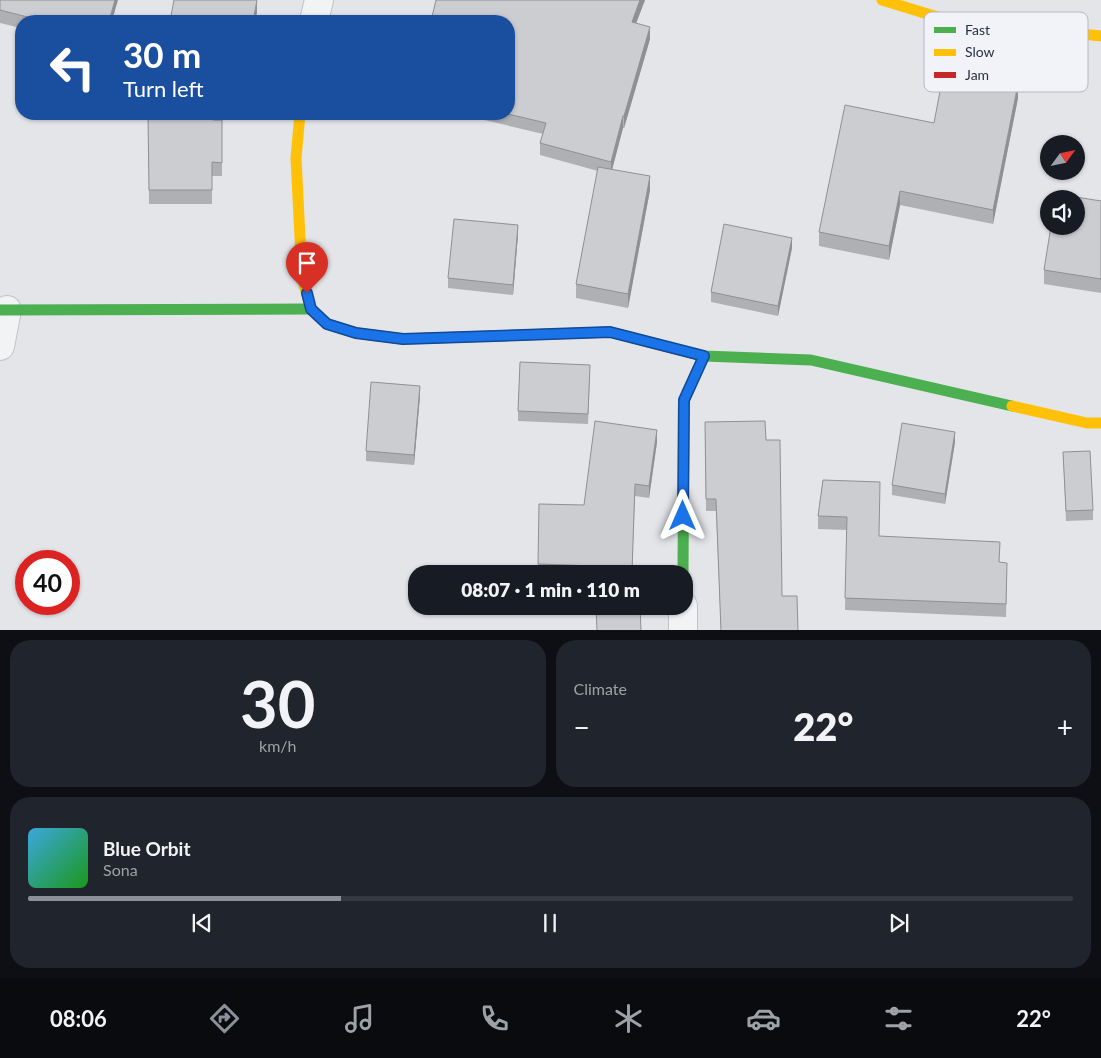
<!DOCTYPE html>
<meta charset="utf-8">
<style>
:root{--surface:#171b24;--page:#20242c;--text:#f1f3f6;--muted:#9ea1a6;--line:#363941;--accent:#8c9099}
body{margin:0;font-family:Lato,sans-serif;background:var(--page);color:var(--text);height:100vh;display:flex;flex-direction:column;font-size:19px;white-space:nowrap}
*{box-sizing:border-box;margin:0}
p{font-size:16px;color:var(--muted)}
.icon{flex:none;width:28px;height:28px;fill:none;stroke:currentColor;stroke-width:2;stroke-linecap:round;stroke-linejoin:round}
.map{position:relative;height:630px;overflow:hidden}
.details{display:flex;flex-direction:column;gap:10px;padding:10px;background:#0d0f14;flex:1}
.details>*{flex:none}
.banner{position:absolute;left:15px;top:15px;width:500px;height:105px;border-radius:20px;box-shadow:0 1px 4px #0004;background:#1a4fa0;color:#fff;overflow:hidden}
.needle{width:32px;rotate:57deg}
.controls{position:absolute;left:1040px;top:135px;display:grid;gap:10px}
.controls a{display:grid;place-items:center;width:45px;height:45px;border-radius:50%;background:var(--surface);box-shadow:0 1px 4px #0004;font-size:25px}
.speed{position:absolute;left:15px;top:550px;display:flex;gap:10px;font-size:25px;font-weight:700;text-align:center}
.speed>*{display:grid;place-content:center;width:65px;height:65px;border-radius:50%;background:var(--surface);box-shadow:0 1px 4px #0004;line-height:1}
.speed .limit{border:8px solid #d22;background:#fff;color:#111}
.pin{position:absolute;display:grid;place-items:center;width:42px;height:42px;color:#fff;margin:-51px -21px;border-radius:50% 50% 50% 0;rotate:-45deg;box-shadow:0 0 5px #0007}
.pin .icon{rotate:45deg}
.me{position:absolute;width:55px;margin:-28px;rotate:0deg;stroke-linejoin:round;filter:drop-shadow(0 0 4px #0008)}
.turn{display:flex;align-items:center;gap:18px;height:105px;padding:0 25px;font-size:22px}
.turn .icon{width:65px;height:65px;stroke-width:2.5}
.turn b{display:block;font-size:35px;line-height:42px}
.big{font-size:38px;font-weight:800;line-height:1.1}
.details .tile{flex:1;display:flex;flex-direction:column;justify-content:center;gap:8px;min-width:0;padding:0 18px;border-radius:20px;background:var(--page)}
.details .dial{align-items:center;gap:0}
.dial b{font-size:65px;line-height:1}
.song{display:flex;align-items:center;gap:15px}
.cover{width:60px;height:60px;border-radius:8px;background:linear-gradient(135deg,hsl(200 70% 55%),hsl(120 70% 35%))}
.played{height:5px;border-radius:2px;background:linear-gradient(90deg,var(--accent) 30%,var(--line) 30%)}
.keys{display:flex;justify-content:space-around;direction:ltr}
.heat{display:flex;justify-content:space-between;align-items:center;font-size:28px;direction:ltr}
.details .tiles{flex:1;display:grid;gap:10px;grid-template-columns:1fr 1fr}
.tile:last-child{grid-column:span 2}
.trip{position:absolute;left:408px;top:565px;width:285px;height:50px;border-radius:20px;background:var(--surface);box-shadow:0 1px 4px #0004;font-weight:800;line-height:50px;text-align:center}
.tab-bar{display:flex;height:80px;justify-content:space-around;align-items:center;background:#090b0e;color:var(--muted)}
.tab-bar .icon{width:35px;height:35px}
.tab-bar .selected{color:var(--accent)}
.tab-bar b{font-size:22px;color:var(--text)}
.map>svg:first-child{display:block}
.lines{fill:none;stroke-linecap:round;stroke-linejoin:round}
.street-casing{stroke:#c1c3c7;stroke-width:30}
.street{stroke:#f2f3f5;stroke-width:28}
.fast{stroke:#4caf50;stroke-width:11}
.slow{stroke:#ffc107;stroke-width:11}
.jam{stroke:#c62828;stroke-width:11}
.wall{fill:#afb0b4}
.shaded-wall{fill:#8e9092}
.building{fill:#cbcdd1;stroke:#8e9092}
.route-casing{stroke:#114b97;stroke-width:12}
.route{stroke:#1a73e8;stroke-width:9}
.key{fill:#f1f3f8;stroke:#b5b8c2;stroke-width:1}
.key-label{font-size:14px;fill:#283043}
</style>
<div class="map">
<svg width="1101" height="631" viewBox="0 0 1101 631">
<rect width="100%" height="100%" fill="#e3e5e9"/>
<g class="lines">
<!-- street casing -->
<g class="street-casing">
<g id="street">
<path d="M314,21L319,0"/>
<path d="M0,346L7,310"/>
<path d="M683,631V606"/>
</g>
</g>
<!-- street -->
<use href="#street" class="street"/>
<!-- fast -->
<g class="fast">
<path d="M0,310L311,309"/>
<path d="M699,355L704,356L811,360L1012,406"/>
<path d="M683,574L684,400L704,356"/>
</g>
<!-- slow -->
<g class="slow">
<path d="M882,0L944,19L1101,36"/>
<path d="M300,114L296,158L302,277L311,309L317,315"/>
<path d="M1012,406L1087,423H1101"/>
</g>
<!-- jam -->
<path class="jam" d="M317,315L327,324L356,333L403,339L610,332L699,355"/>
</g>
<!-- wall -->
<g class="wall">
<path d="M0,0L112,21H21V28L0,23Z"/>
<path d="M436,0H645L636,23L650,39L624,128H623L612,169L650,190L628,308L576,298V284L598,171L540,155V143L543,134L476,118L475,119L452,114H509Z"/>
<path d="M1018,98L993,224L900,205L889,260L819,246V232L934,123Z"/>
<path d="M148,114H218L216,120H222V176H212V204H149Z"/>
<path d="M1101,201V293L1044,284V270Z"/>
<path d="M518,235L513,295L448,288V278Z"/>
<path d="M792,248L778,316L711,302V292Z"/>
<path d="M590,375L588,424L518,421V411Z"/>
<path d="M420,396L414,465L366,461V451Z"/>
<path d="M705,422L766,440L782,596L798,631H721L716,511H706Z"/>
<path d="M657,442L649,498L635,496L632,572L639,574H538V564L584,505Z"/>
<path d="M955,442L945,504L892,495V485Z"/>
<path d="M1063,452L1093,510V520L1066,521Z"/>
<path d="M823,480L879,536L999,562L1007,575L1006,617L845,610L847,530L818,529V516Z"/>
</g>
<!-- shaded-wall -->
<g class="shaded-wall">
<path d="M115,0H118L112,21H109Z"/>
<path d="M257,0V13L255,21H253Z"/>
<path d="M640,0H645L632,34V22Z"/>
<path d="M650,27V39L624,128V116Z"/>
<path d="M1018,84V98L993,224V210Z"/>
<path d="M215,114H218L213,134V120Z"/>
<path d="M623,116V128L611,174V162Z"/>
<path d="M650,176V190L628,308V294Z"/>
<path d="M900,191V205L889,260V246Z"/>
<path d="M518,225V235L513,295V285Z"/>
<path d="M792,238V248L778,316V306Z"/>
<path d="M420,386V396L414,465V455Z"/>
<path d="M657,430V442L649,498V486Z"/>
<path d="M955,432V442L945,504V494Z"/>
</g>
<!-- building -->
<g class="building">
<path d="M0,0H115L109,21H43L0,10Z"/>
<path d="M174,0H257L253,21H170Z"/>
<path d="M436,0H640L632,22L650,27L624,116H623L611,162L540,143L546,123L508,114H509V21H431Z"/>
<path d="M944,70L1018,84L993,210L900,191L889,246L819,232L845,105L934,123Z"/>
<path d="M148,114H215L213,120H222V163L212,162V190H149Z"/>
<path d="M598,167L650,176L628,294L576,284Z"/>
<path d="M1057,194L1101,201V279L1044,270L1051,226H1076V199H1056Z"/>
<path d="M454,219L518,225L513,285L448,278Z"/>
<path d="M724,224L792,238L778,306L711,292Z"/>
<path d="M520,362L590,365L588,414L518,411Z"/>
<path d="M371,382L420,386L414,455L366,451Z"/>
<path d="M595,421L657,430L649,486L635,484L632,572H639V574H596L595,566L538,564L539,504L584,505Z"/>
<path d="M765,421L766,440H780L782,596H797L798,631H721L716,499H706L705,422Z"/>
<path d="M902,423L955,432L945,494L892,485Z"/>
<path d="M1090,451L1093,510L1066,511L1063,452Z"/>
<path d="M823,480L880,482L879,536L1000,542L999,562L1007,563L1006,604L845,598L847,517L818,516Z"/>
<path d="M596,606H640L641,631H597Z"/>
</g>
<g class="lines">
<!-- route casing -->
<g class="route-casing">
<path id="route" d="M307,293L311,309L327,324L356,333L403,339L610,332L704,356L684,400L683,516"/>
</g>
<!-- route -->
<use href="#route" class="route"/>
</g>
<!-- legend -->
<rect x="924" y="12" width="164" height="80" rx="8" class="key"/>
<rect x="934" y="27" width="22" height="6" fill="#4caf50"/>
<rect x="934" y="49" width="22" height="7" fill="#ffc107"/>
<rect x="934" y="72" width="22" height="6" fill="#c62828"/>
<g class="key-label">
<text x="965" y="35">Fast</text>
<text x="965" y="57">Slow</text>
<text x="965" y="80">Jam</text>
</g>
</svg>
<div class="controls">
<a><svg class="needle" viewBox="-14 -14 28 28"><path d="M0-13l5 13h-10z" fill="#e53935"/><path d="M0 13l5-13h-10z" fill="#9ea1a6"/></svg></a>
<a><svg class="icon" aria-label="sound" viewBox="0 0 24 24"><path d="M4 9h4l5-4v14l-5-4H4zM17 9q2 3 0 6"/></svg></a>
</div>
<div class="speed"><div class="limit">40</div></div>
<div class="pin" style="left:307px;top:293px;background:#d93025"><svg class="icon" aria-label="arrive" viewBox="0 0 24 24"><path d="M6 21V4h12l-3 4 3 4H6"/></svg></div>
<svg class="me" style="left:683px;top:516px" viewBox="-20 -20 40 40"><path d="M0-17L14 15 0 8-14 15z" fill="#1a73e8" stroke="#fff" stroke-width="4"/></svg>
<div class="trip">08:07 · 1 min · 110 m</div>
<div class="banner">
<div class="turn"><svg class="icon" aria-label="left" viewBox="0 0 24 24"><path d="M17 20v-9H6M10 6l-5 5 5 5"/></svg><div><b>30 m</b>Turn left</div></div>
</div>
</div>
<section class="details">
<div class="tiles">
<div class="tile dial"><b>30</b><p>km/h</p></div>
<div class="tile"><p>Climate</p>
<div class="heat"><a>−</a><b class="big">22°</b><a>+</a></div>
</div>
<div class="tile">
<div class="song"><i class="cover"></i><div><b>Blue Orbit</b><p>Sona</p></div></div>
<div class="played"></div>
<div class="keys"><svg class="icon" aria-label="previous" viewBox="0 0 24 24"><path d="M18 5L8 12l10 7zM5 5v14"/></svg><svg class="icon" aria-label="pause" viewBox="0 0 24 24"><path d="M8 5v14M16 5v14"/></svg><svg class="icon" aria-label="next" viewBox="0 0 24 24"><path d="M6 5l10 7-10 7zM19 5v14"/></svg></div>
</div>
</div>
</section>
<nav class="tab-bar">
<b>08:06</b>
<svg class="icon selected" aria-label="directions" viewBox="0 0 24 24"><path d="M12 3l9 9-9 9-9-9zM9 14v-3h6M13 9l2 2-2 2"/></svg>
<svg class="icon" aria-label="music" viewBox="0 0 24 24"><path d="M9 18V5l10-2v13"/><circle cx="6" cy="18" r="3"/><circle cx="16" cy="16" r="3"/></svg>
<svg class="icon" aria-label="phone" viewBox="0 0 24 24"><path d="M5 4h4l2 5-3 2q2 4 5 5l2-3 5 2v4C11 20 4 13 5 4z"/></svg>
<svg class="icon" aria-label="climate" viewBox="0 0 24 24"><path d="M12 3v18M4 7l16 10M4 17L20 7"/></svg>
<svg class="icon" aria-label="car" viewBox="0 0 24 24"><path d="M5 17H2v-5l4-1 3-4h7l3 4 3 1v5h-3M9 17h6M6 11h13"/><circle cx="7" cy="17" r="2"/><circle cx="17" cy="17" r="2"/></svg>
<svg class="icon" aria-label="filters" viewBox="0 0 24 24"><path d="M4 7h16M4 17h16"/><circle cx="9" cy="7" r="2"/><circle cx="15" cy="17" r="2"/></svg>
<b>22°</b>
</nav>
